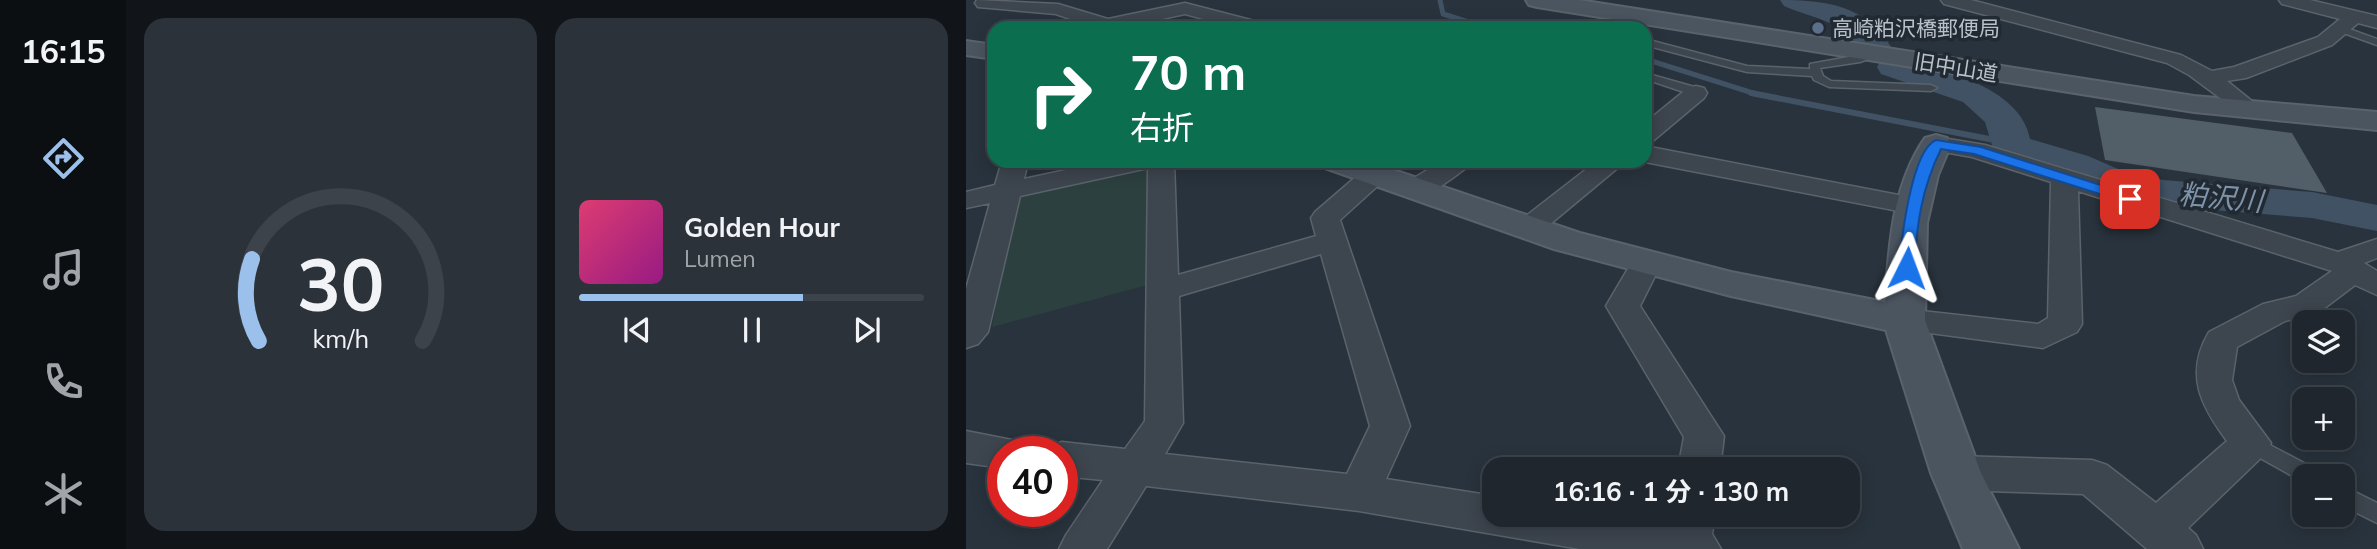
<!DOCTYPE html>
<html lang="ja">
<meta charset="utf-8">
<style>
:root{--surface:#1f262e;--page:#2c323a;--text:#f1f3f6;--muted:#a1a5aa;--line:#3c434a;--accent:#9bc0eb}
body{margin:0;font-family:Mulish,"Noto Sans JP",sans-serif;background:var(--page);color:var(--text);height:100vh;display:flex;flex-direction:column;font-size:26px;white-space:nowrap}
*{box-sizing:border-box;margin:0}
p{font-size:23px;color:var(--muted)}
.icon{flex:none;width:38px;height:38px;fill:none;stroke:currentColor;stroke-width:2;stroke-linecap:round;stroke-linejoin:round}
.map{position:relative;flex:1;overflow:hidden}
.panel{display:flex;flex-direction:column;gap:18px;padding:18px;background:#111519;width:840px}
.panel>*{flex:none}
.guide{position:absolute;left:21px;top:21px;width:665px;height:147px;border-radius:21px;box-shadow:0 4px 18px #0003,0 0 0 2px var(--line);background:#0b6e4f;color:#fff;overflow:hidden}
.controls{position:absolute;left:1326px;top:310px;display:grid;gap:14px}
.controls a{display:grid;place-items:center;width:63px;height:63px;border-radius:14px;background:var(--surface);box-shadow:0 4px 18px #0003,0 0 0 2px var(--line);font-size:35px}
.speed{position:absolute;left:21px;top:436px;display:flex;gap:14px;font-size:35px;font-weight:700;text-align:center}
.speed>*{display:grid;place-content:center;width:91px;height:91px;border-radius:50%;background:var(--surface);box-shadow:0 4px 18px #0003,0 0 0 2px var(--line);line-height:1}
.speed .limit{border:10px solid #d22;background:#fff;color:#111}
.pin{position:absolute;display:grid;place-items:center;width:60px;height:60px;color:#fff;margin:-30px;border-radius:14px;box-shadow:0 4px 10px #0006}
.me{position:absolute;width:77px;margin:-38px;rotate:3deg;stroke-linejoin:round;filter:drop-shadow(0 0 5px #0008)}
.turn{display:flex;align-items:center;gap:24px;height:147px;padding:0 28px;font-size:32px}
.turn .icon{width:91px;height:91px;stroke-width:2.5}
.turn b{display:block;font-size:49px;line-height:60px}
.panel .tile{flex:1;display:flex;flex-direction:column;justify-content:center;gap:10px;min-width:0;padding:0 24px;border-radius:21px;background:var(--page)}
.panel .dial{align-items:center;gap:0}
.dial svg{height:182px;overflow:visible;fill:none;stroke:var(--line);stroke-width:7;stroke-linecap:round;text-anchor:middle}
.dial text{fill:var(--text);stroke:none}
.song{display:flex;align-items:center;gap:21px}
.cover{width:84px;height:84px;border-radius:10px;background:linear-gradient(135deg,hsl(340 70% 55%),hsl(310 70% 35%))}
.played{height:7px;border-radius:4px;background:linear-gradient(90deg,var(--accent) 65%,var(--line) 65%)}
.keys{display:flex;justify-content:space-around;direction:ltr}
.panel .tiles{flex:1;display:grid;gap:18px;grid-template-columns:repeat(2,1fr)}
.trip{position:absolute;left:516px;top:457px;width:378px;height:70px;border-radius:21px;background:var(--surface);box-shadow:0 4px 18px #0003,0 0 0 2px var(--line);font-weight:700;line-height:70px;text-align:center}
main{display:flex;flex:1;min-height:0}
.tab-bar{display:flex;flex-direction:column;width:126px;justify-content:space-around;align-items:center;background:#0c0f12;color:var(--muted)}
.tab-bar .icon{width:49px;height:49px}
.tab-bar .on{color:var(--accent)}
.tab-bar b{font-size:32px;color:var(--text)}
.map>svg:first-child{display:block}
.green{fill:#2c403f}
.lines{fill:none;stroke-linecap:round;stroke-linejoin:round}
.stream-far1{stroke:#415264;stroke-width:5}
.stream{stroke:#415264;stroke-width:6}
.river{fill:#415264;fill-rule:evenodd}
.building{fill:#525e68}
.lane-casing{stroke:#5a636b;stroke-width:3}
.street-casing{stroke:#5a636b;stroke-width:3}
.secondary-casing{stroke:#5a636b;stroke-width:4}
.lane{fill:#3d454e;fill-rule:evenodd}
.street{fill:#3d454e;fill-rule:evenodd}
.secondary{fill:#4b5560;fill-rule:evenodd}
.route{fill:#1a73e8;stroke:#114b97;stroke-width:2}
.service-dot{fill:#5c6f8a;stroke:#212a33;stroke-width:2.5}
.labels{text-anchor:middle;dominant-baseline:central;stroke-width:7;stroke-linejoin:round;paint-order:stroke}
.far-poi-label{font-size:21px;fill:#b9c0c8;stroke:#212a33;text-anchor:start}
.far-street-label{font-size:21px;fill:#b9c0c8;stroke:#212a33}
.water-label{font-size:28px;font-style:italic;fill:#7e93a7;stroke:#212a33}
</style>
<main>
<nav class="tab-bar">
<b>16:15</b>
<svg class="icon on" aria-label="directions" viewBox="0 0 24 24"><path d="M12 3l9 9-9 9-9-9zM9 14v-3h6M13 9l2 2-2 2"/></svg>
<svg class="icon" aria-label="music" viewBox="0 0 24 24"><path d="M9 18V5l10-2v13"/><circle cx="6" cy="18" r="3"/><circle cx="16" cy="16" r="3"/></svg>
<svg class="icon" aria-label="phone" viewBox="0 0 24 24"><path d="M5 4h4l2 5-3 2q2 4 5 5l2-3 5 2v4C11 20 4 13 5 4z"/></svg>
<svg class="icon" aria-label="climate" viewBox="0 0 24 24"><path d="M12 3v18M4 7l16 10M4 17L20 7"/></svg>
</nav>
<section class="panel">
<div class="tiles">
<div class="tile dial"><svg viewBox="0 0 100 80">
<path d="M14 69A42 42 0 1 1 86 69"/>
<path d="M14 69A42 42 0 0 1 11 33" stroke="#9bc0eb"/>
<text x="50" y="56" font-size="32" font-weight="700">30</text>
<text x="50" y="72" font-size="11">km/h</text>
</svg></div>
<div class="tile">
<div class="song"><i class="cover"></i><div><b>Golden Hour</b><p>Lumen</p></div></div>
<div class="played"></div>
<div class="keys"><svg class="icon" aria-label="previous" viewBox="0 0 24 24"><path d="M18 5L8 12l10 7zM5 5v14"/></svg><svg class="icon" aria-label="pause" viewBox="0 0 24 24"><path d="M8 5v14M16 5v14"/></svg><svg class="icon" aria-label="next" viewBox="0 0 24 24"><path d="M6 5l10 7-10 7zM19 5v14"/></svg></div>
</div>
</div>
</section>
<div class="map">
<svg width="1411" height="549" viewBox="0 0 1411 549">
<rect width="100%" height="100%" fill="#29333d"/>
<!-- green -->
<path class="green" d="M174,168L184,170L185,284L26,327L49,200L60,194Z"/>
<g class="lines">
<!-- stream-far1 -->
<g class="stream-far1">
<path d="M474,0L477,14L522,28"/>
<path d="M679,59L790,94"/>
</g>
<!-- stream -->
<path class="stream" d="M785,93L1044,143"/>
<!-- river -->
<g class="river">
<path d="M814,0C859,0 900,5 925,47L920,54L909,56L898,54C874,19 854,21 818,6Z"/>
<path d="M927,57C971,68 1055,86 1064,139L1122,156L1159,172L1197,180L1346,192L1411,205V231L1346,218L1197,206L1131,190L1094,174L1033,155L1026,145L1019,122L997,102L915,74L911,67L915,60Z"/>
</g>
</g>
<!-- building -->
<path class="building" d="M1129,107L1326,133L1361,193L1139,160Z"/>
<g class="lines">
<!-- lane casing -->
<g class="lane-casing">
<g id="lane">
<path d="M671,15L679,17L665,28H654Z"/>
<path d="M1375,26L1411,39V45L1372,31L1370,29Z"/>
<path d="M679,39L781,66L844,69V64L910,52V56L894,62L854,68L857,76L865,81L965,85L971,88L965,91L863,87L848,80L846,76L781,72L679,45Z"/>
<path d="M679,73L732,88L736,93L730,96L679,79Z"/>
<path d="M1285,435L1351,470L1354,476H1339V483L1337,482L1278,449L1275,443L1278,437Z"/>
<path d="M1377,486L1411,503V523L1377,506Z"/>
</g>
</g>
<!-- street casing -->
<g class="street-casing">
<g id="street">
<path d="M11,0L92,4L142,19L219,3L300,24L303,28H271L219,14L154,28H118L121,25L90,14L12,7L9,3Z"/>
<path d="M975,0H1005L1215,55L1246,71L1268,67L1352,37L1374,19L1316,4L1313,0H1344L1411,16V28L1392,23L1366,45L1280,78L1261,81L1297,110L1293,115H1277L1223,75L1201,63L978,4Z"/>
<path d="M730,86L738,88L741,93L738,98L688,140L679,142V123L722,88Z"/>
<path d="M970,137L1019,145L1372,252L1411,239V258L1398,263L1411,271V295L1389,285L1352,313L1319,321L1271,347L1266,380L1273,400L1305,443L1299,454L1222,528L1230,535L1237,549H1181L1117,494L990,490L975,485L969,473L975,461L990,456L1126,460L1141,465L1190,503L1261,441C1235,406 1218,374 1243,332L1297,304L1330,296L1366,271L1112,191L1116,324L1111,332L1077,348L926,328L921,320L926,312L938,309L1072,324L1082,318L1085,182L1006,157L961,149L958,144L961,139Z"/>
<path d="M679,146L948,198L958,200L962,206L958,212L948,214L679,162L676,161H679Z"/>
<path d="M36,161H62L58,179L142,161H208L212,275L350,236L345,218L349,212L399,169L408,167L417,169L421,175L417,181L374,220L444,426L420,479L528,496V514H643L703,524L705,514H749L746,534L755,549H614L393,511L180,486L141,549H93L100,535L137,480L96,476V452H79L82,447L96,442L159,449L179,421L182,168L54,196L22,332L12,344L0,348V289L24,203L0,208V192L29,185ZM355,254L404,426L381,474L199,454L217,423L213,296Z"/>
<path d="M476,161H507L503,166C485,178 463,200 440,195L436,189L440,183Z"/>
<path d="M631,161H660L571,235L561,238L551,235L546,229L551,223Z"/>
<path d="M681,252L692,255L696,262L674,306L758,436L754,469H712L718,437L640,306L670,255Z"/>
<path d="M0,431L51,441L57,452H37V468L0,463Z"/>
</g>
</g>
<!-- secondary casing -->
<g class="secondary-casing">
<g id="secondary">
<path d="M560,0H613L1228,96L1411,112V130L1228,112L571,7L563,5Z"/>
<path d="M0,41L28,45V59L0,55Z"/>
<path d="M970,135L981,138L985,144L972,175L961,223L959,320L1015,473L1053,549H997L965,473L920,330L765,296L588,249L359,168L354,161H401L614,233L765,272L919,302C923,246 926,186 959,138Z"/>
</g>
</g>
<!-- lane -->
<use href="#lane" class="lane"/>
<!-- street -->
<use href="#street" class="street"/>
<!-- secondary -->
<use href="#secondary" class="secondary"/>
</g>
<!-- route -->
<path class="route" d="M970,140L1015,147L1169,196L1171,199L1164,203L1159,202L1008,154L975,149C956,188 950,225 949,268L946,271H935L933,268C935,243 945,150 970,140Z"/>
<!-- markers -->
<circle class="service-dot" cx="852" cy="28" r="7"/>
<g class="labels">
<!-- far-poi labels -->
<g class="far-poi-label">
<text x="866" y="28">高崎粕沢橋郵便局</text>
</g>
<!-- far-street labels -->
<g class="far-street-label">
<text transform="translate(990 67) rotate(9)">旧中山道</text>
</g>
<!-- water labels -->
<g class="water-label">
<text transform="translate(1255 197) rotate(5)">粕沢川</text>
</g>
</g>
</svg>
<div class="controls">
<a><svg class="icon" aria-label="layers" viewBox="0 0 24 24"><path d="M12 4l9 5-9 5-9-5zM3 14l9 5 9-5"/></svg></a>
<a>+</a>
<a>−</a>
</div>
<div class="speed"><div class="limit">40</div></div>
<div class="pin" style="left:1164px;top:199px;background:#d93025"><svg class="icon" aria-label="arrive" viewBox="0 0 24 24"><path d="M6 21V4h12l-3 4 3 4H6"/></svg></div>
<svg class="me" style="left:941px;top:268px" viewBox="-20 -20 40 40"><path d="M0-17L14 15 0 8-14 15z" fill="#1a73e8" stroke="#fff" stroke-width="4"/></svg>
<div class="trip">16:16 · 1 分 · 130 m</div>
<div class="guide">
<div class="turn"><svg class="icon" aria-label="right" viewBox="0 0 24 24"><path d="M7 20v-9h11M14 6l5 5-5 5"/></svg><div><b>70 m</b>右折</div></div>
</div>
</div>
</main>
